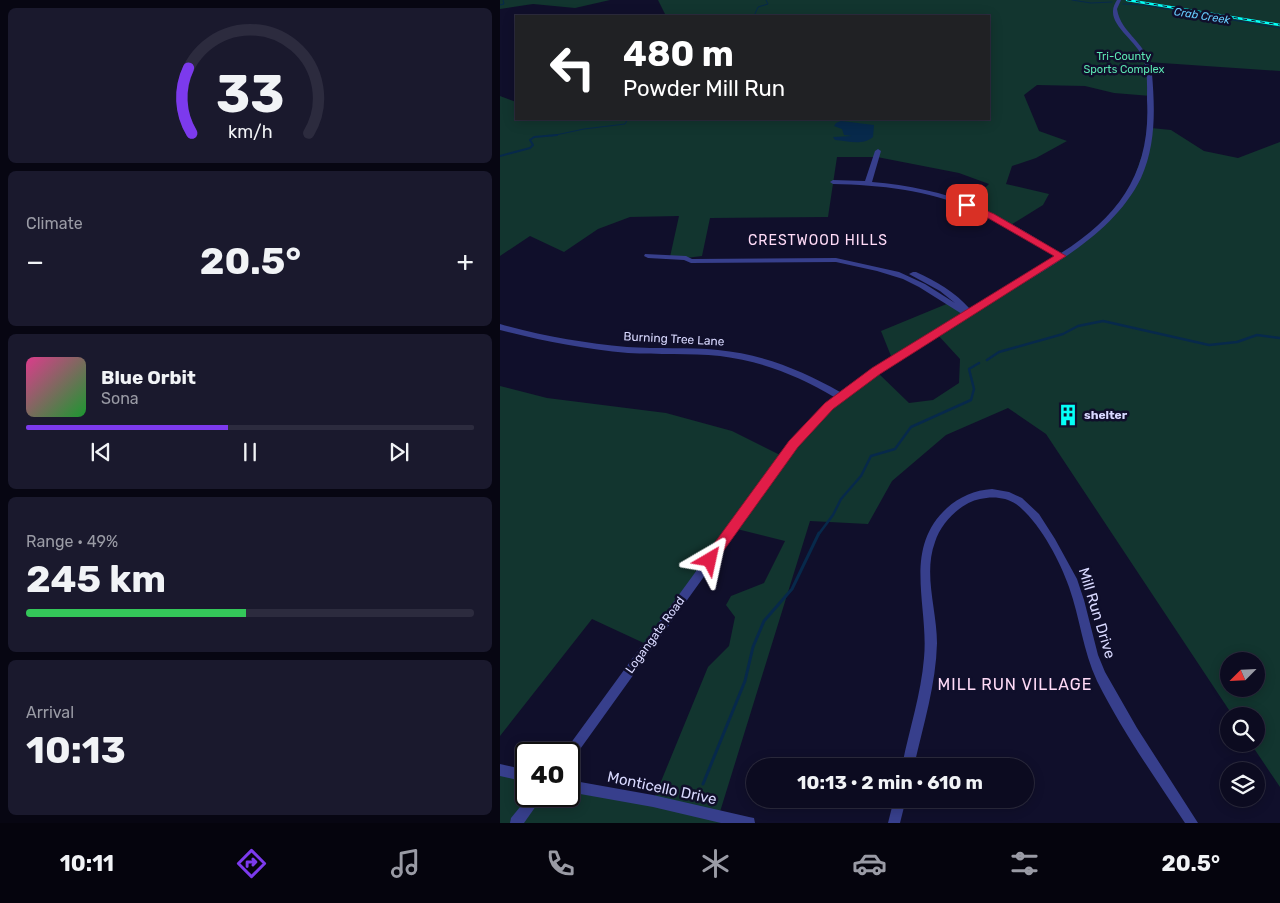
<!DOCTYPE html>
<meta charset="utf-8">
<style>
:root{--surface:#0c0b20;--page:#1a192d;--text:#f1f3f6;--muted:#9a9ba5;--line:#2c2b3e;--accent:#7c3aed}
body{margin:0;font-family:Rubik,sans-serif;background:var(--page);color:var(--text);height:100vh;display:flex;flex-direction:column;font-size:19px;white-space:nowrap}
*{box-sizing:border-box;margin:0}
p{font-size:16px;color:var(--muted)}
.icon{flex:none;width:28px;height:28px;fill:none;stroke:currentColor;stroke-width:2;stroke-linecap:round;stroke-linejoin:round}
.map{position:relative;flex:1;overflow:hidden}
.side{display:flex;flex-direction:column;gap:8px;padding:8px;background:#070612;width:500px}
.side>*{flex:none}
.guide{position:absolute;left:15px;top:15px;width:475px;height:105px;border-radius:0px;box-shadow:0 2px 12px #0003,0 0 0 1px var(--line);background:#202124;color:#fff;overflow:hidden}
.needle{width:32px;rotate:246deg}
.tools{position:absolute;left:720px;top:652px;display:grid;gap:10px}
.tools a{display:grid;place-items:center;width:45px;height:45px;border-radius:50%;background:var(--surface);box-shadow:0 2px 12px #0003,0 0 0 1px var(--line);font-size:25px}
.speed{position:absolute;left:15px;top:742px;display:flex;gap:10px;font-size:25px;font-weight:700;text-align:center}
.speed>*{display:grid;place-content:center;width:65px;height:65px;border-radius:50%;background:var(--surface);box-shadow:0 2px 12px #0003,0 0 0 1px var(--line);line-height:1}
.speed .limit{border:2px solid #111;border-radius:8px;background:#fff;color:#111}
.pin{position:absolute;display:grid;place-items:center;width:42px;height:42px;color:#fff;margin:-21px;border-radius:10px;box-shadow:0 2px 8px #0006}
.me{position:absolute;width:55px;margin:-28px;rotate:36deg;stroke-linejoin:round;filter:drop-shadow(0 0 4px #0008)}
.turn{display:flex;align-items:center;gap:18px;height:105px;padding:0 25px;font-size:22px}
.turn .icon{width:65px;height:65px;stroke-width:2.5}
.turn b{display:block;font-size:35px;line-height:42px}
.big{font-size:38px;font-weight:700;line-height:1.1}
.side .widget{flex:1;display:flex;flex-direction:column;justify-content:center;gap:8px;min-width:0;padding:0 18px;border-radius:8px;background:var(--page)}
.side .dial{align-items:center;gap:0}
.dial svg{height:130px;overflow:visible;fill:none;stroke:var(--line);stroke-width:7;stroke-linecap:round;text-anchor:middle}
.dial text{fill:var(--text);stroke:none}
.song{display:flex;align-items:center;gap:15px}
.cover{width:60px;height:60px;border-radius:8px;background:linear-gradient(135deg,hsl(330 70% 55%),hsl(130 70% 35%))}
.played{height:5px;border-radius:2px;background:linear-gradient(90deg,var(--accent) 45%,var(--line) 45%)}
.keys{display:flex;justify-content:space-around;direction:ltr}
.heat{display:flex;justify-content:space-between;align-items:center;font-size:28px;direction:ltr}
.charge{height:8px;border-radius:4px;background:linear-gradient(90deg,#34c759 49%,var(--line) 0)}
.trip{position:absolute;left:246px;top:758px;width:288px;height:50px;border-radius:25px;background:var(--surface);box-shadow:0 2px 12px #0003,0 0 0 1px var(--line);font-weight:700;line-height:50px;text-align:center}
.tabs{display:flex;height:80px;justify-content:space-around;align-items:center;background:#05040d;color:var(--muted)}
.tabs .icon{width:35px;height:35px}
.tabs .current{color:var(--accent)}
.tabs b{font-size:22px;color:var(--text)}
main{display:flex;flex:1;min-height:0}
.map>svg:first-child{display:block}
.green{fill:#12352f;fill-rule:evenodd}
.water{fill:#07294b}
.lines{fill:none;stroke-linecap:round;stroke-linejoin:round}
.stream-far3{stroke:#07294b;stroke-width:1}
.stream-far2{stroke:#07294b;stroke-width:2}
.stream-far1{stroke:#07294b;stroke-width:2.5}
.stream{stroke:#07294b;stroke-width:3}
.minor{fill:#373f8c;fill-rule:evenodd}
.rail-casing{stroke:#05fff7;stroke-width:2.5}
.rail{stroke:#100f2b;stroke-width:1;stroke-dasharray:4.5;stroke-linecap:butt}
.route{fill:#e11d48;stroke:#92132f}
.labels{text-anchor:middle;dominant-baseline:central;stroke-width:5;stroke-linejoin:round;paint-order:stroke}
.far-water-label{font-size:11px;font-style:italic;fill:#67cdff;stroke:#100f2b}
.far-park-label{font-size:11px;fill:#5ce7b2;stroke:#100f2b}
.street-label{font-size:12px;fill:#d9d9ff;stroke:#100f2b}
.poi-label{font-size:12px;font-weight:bold;fill:#d9d9ff;stroke:#100f2b;text-anchor:start}
.neighbourhood-label{font-size:14px;letter-spacing:1px;fill:#ffdbf7;stroke:#100f2b}
.near-street-label{font-size:15px;fill:#d9d9ff;stroke:#100f2b}
.near-neighbourhood-label{font-size:16px;letter-spacing:1px;fill:#ffdbf7;stroke:#100f2b}
</style>
<main>
<section class="side">
<div class="widget dial"><svg viewBox="0 0 100 80">
<path d="M14 69A42 42 0 1 1 86 69"/>
<path d="M14 69A42 42 0 0 1 12 29" stroke="#7c3aed"/>
<text x="50" y="56" font-size="32" font-weight="700">33</text>
<text x="50" y="72" font-size="11">km/h</text>
</svg></div>
<div class="widget"><p>Climate</p>
<div class="heat"><a>−</a><b class="big">20.5°</b><a>+</a></div>
</div>
<div class="widget">
<div class="song"><i class="cover"></i><div><b>Blue Orbit</b><p>Sona</p></div></div>
<div class="played"></div>
<div class="keys"><svg class="icon" aria-label="previous" viewBox="0 0 24 24"><path d="M18 5L8 12l10 7zM5 5v14"/></svg><svg class="icon" aria-label="pause" viewBox="0 0 24 24"><path d="M8 5v14M16 5v14"/></svg><svg class="icon" aria-label="next" viewBox="0 0 24 24"><path d="M6 5l10 7-10 7zM19 5v14"/></svg></div>
</div>
<div class="widget"><p>Range · 49%</p><b class="big">245 km</b><div class="charge"></div></div>
<div class="widget"><p>Arrival</p><b class="big">10:13</b></div>
</section>
<div class="map">
<svg width="780" height="823" viewBox="0 0 780 823">
<rect width="100%" height="100%" fill="#100f2b"/>
<!-- green -->
<g class="green">
<path d="M0,0H110L75,8L33,4L0,9Z"/>
<path d="M158,0H780V71L647,62L651,96L614,93L585,86L537,85L524,95L539,131L567,141L536,158L512,166L506,184L549,194L543,205L509,226L467,205L489,184L459,173L377,157H337L328,217L210,218L202,256L186,258L170,257L179,216L130,217L98,229L64,252L30,236L0,256V96L16,102V119H489V16H166Z"/>
<path d="M651,128L671,130L704,151L738,158L780,142V787L751,744H756V716H733L546,434L508,408L446,435L392,481L368,524L310,521L219,815L249,823H0V770L26,776V796H69V786L153,801L208,667L229,646L235,617L226,605L231,596L264,583L285,541L233,528L148,645L92,619L0,736V386L47,398L166,413L232,431L284,457L329,406L376,371L409,403L433,400L459,383L460,359L437,334L393,361L381,331L449,303L469,314L595,232L630,191ZM729,661H756V689H729Z"/>
</g>
<!-- water -->
<path class="water" d="M341,121L374,125L373,137C362,146 348,141 335,140L333,137L352,136L344,135L342,129L334,126L336,123Z"/>
<g class="lines">
<!-- stream-far3 -->
<g class="stream-far3">
<path d="M572,0L591,3L612,2"/>
<path d="M623,4L644,5L780,28"/>
<path d="M0,5L4,4L3,0"/>
<path d="M254,16L258,7L268,4L266,0"/>
<path d="M51,136L84,129L125,124L128,119"/>
</g>
<!-- stream-far2 -->
<path class="stream-far2" d="M0,156L30,148L33,145L30,140L34,137L57,135"/>
<!-- stream-far1 -->
<g class="stream-far1">
<path d="M487,360L499,352L563,334L578,326L603,321L709,345L737,342L757,335L780,338"/>
<path d="M318,535L333,515L341,499L361,476L371,456L395,449L411,427L471,400L474,389L469,369L479,363"/>
</g>
<!-- stream -->
<path class="stream" d="M203,784L245,681L253,647L264,621L292,589L319,533"/>
<!-- minor -->
<g class="minor">
<path d="M617,0H621L617,9C621,35 649,42 652,74C655,109 656,145 641,178C612,237 545,269 492,302C447,331 401,360 355,389L332,408L297,447L73,759L69,761V754H63L65,751L291,441L326,404L334,397C299,376 261,361 220,356C189,353 158,355 128,353C84,349 42,341 0,330V324C42,336 84,343 127,347C158,349 188,347 218,350C262,354 303,371 340,392L349,385L462,314L419,287L403,279L377,271L336,262L191,263L184,260L148,258L144,256L145,254L186,256L192,259L336,258L399,272L425,284L455,303L440,291L409,274L413,272H416C436,281 455,292 470,309L555,256C528,240 501,222 472,209C427,190 381,185 333,184L330,182L333,180L365,181L375,151L378,149L381,151L372,182C408,185 443,192 476,206C506,219 533,237 561,253C620,216 651,171 647,100C647,86 648,71 643,58C637,42 612,27 613,11C613,7 615,3 617,0Z"/>
<path d="M492,489L509,492L522,498L539,514L555,539L577,579L584,600L598,655L605,672L637,728L698,823H685C654,776 622,731 597,681C583,651 580,618 569,587C560,561 539,521 516,504C506,497 492,496 480,499C460,503 441,523 435,542C423,574 437,610 437,643C436,685 423,726 414,766H402C409,730 421,695 424,658C429,606 402,549 447,508C459,497 475,490 492,489Z"/>
<path d="M0,764L26,770V782L0,776Z"/>
<path d="M69,780L153,795L249,817L254,818L255,823H221L153,807L69,792Z"/>
<path d="M29,796H43L24,823H10L11,818Z"/>
<path d="M394,799H406L400,823H388Z"/>
</g>
<!-- rail casing -->
<g class="rail-casing">
<path id="rail" d="M627,0L780,25"/>
</g>
<!-- rail -->
<use href="#rail" class="rail"/>
</g>
<!-- route -->
<path class="route" d="M467,202L494,214L566,256L380,374L333,409L298,447L214,564L210,566L205,564L203,560L205,556L289,441L325,403L372,368L554,256L488,218L464,207V203Z"/>
<!-- icons -->
<defs>
<g id="building-bare" transform="scale(1.725)"><path d="M-4-6H4V6H1V3H-1V6H-4ZM-2.5-4.3h1.7v1.8h-1.7ZM.8-4.3h1.7v1.8H.8ZM-2.5-1h1.7V.8h-1.7ZM.8-1h1.7V.8H.8Z" fill="#05fff7" stroke="#100f2b" stroke-width="2.5" paint-order="stroke"/></g>
</defs>
<g fill-rule="evenodd">
<use href="#building-bare" x="568" y="415"/>
</g>
<g class="labels">
<!-- far-water labels -->
<g class="far-water-label">
<text transform="translate(702 16) rotate(9)">Crab Creek</text>
</g>
<!-- far-park labels -->
<g class="far-park-label">
<text x="624" y="56">Tri-County<tspan x="624" dy="13">Sports Complex</tspan></text>
</g>
<!-- street labels -->
<g class="street-label">
<text transform="translate(174 339) rotate(3)">Burning Tree Lane</text>
<text transform="translate(155 635) rotate(-54)">Logangate Road</text>
</g>
<!-- poi labels -->
<g class="poi-label">
<text x="584" y="415">shelter</text>
</g>
<!-- neighbourhood labels -->
<g class="neighbourhood-label">
<text x="318" y="240">CRESTWOOD HILLS</text>
</g>
<!-- near-street labels -->
<g class="near-street-label">
<text transform="translate(597 613) rotate(73)">Mill Run Drive</text>
<text transform="translate(162 788) rotate(12)">Monticello Drive</text>
</g>
<!-- near-neighbourhood labels -->
<g class="near-neighbourhood-label">
<text x="515" y="684">MILL RUN VILLAGE</text>
</g>
</g>
</svg>
<div class="tools">
<a><svg class="needle" viewBox="-14 -14 28 28"><path d="M0-13l5 13h-10z" fill="#e53935"/><path d="M0 13l5-13h-10z" fill="#9a9ba5"/></svg></a>
<a><svg class="icon" aria-label="search" viewBox="0 0 24 24"><circle cx="10" cy="10" r="6"/><path d="M15 15l6 6"/></svg></a>
<a><svg class="icon" aria-label="layers" viewBox="0 0 24 24"><path d="M12 4l9 5-9 5-9-5zM3 14l9 5 9-5"/></svg></a>
</div>
<div class="speed"><div class="limit">40</div></div>
<div class="pin" style="left:467px;top:205px;background:#d93025"><svg class="icon" aria-label="arrive" viewBox="0 0 24 24"><path d="M6 21V4h12l-3 4 3 4H6"/></svg></div>
<svg class="me" style="left:210px;top:560px" viewBox="-20 -20 40 40"><path d="M0-17L14 15 0 8-14 15z" fill="#e11d48" stroke="#fff" stroke-width="4"/></svg>
<div class="trip">10:13 · 2 min · 610 m</div>
<div class="guide">
<div class="turn"><svg class="icon" aria-label="left" viewBox="0 0 24 24"><path d="M17 20v-9H6M10 6l-5 5 5 5"/></svg><div><b>480 m</b>Powder Mill Run</div></div>
</div>
</div>
</main>
<nav class="tabs">
<b>10:11</b>
<svg class="icon current" aria-label="directions" viewBox="0 0 24 24"><path d="M12 3l9 9-9 9-9-9zM9 14v-3h6M13 9l2 2-2 2"/></svg>
<svg class="icon" aria-label="music" viewBox="0 0 24 24"><path d="M9 18V5l10-2v13"/><circle cx="6" cy="18" r="3"/><circle cx="16" cy="16" r="3"/></svg>
<svg class="icon" aria-label="phone" viewBox="0 0 24 24"><path d="M5 4h4l2 5-3 2q2 4 5 5l2-3 5 2v4C11 20 4 13 5 4z"/></svg>
<svg class="icon" aria-label="climate" viewBox="0 0 24 24"><path d="M12 3v18M4 7l16 10M4 17L20 7"/></svg>
<svg class="icon" aria-label="car" viewBox="0 0 24 24"><path d="M5 17H2v-5l4-1 3-4h7l3 4 3 1v5h-3M9 17h6M6 11h13"/><circle cx="7" cy="17" r="2"/><circle cx="17" cy="17" r="2"/></svg>
<svg class="icon" aria-label="filters" viewBox="0 0 24 24"><path d="M4 7h16M4 17h16"/><circle cx="9" cy="7" r="2"/><circle cx="15" cy="17" r="2"/></svg>
<b>20.5°</b>
</nav>
